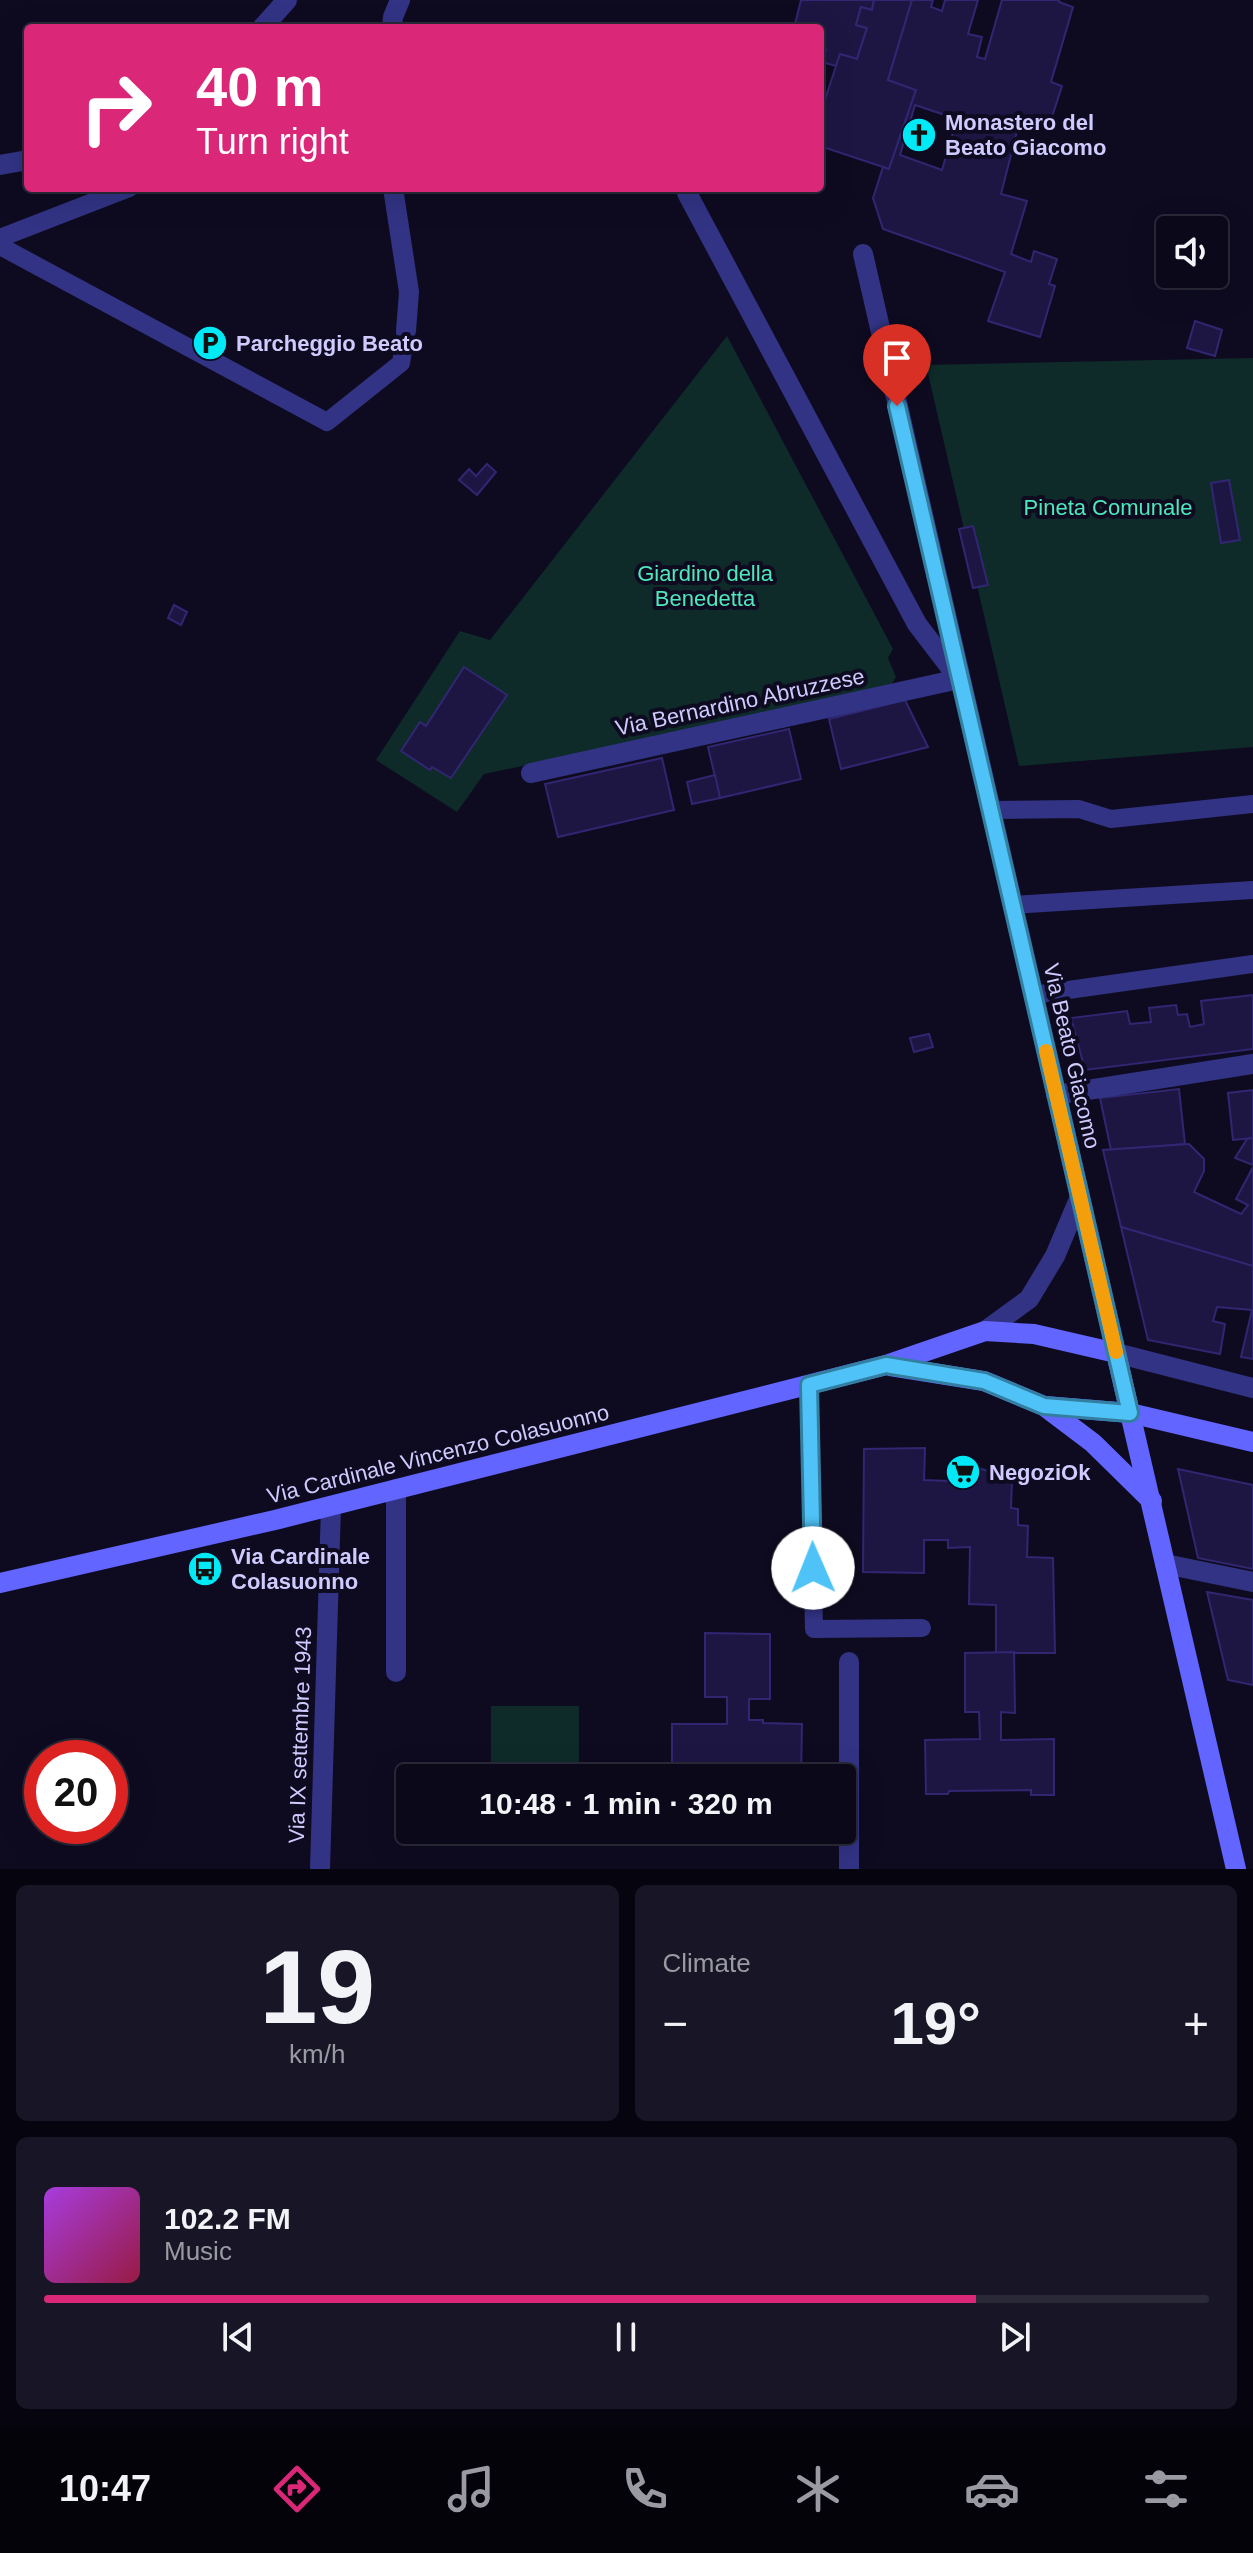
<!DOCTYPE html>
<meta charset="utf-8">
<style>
:root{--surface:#0a0819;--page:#181626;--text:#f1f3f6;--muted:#999aa2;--line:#2a2938;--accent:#db2777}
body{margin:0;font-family:Helvetica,sans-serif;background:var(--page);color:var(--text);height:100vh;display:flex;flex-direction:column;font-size:30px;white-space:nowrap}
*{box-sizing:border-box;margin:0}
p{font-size:26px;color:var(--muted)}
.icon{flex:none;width:44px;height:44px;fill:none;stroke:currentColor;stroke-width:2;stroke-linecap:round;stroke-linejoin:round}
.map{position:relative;height:1869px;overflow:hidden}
.details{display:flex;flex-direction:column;gap:16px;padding:16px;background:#06040e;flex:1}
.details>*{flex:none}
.hud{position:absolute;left:24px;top:24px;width:800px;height:168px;border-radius:8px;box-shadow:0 8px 32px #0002,0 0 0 2px var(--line);background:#db2777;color:#fff;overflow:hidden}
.controls{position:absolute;left:1156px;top:216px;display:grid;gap:16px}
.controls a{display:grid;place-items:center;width:72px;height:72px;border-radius:8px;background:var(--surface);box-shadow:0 8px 32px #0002,0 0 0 2px var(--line);font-size:40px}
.speed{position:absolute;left:24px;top:1740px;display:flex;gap:16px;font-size:40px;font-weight:700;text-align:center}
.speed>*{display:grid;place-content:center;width:104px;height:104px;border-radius:50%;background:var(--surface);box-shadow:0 8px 32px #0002,0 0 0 2px var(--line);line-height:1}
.speed .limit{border:12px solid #d22;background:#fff;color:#111}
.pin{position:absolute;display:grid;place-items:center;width:68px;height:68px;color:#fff;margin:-82px -34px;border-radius:50% 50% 50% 0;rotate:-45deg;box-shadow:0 0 8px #0007}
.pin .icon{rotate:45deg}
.me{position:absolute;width:88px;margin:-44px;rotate:359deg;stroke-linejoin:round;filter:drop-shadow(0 0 6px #0008)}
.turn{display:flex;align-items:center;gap:28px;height:168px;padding:0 40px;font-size:36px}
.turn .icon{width:104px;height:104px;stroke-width:2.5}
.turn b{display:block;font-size:56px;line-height:68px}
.big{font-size:60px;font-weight:700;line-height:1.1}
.details .widget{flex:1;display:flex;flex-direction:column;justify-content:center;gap:12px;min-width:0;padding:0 28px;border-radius:12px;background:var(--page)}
.details .dial{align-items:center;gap:0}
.dial b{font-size:104px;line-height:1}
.song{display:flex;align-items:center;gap:24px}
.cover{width:96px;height:96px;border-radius:12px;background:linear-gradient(135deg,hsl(280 70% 55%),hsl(340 70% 35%))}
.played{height:8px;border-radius:4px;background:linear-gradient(90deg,var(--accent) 80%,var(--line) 80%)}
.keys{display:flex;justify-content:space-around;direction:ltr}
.heat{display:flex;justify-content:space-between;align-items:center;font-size:44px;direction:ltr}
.details .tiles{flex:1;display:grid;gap:16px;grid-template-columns:1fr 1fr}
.widget:last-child{grid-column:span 2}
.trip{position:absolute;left:396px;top:1764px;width:460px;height:80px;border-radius:8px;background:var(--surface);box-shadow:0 8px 32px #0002,0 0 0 2px var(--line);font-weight:700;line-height:80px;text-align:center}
.menu{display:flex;height:128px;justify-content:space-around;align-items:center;background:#04030a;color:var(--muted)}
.menu .icon{width:56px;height:56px}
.menu .current{color:var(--accent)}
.menu b{font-size:36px;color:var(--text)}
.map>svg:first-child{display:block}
.green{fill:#0e2b29}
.building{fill:#1d1643;stroke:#312671;stroke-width:2;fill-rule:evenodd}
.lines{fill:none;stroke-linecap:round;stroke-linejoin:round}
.lane{stroke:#323384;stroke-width:18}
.street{stroke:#323384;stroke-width:20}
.secondary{stroke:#6265ff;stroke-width:20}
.route-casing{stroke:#337fa1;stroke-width:20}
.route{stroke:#4fc3f7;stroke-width:14}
.slow{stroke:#f59e0b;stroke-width:14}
.labels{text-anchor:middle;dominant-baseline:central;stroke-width:8;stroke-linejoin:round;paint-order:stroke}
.poi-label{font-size:22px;font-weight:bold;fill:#cfcbff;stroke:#0e0b21;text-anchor:start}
.park-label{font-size:22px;fill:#4ee8ba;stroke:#0e0b21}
.street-label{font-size:22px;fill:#cfcbff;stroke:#0e0b21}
</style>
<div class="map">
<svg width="1253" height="1869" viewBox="0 0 1253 1869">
<rect width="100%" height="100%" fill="#0e0b21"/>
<!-- green -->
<g class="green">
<path d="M727,336L893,649L888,658L896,677L888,690L484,774L457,812L376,760L460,631L490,640Z"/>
<path d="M1253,358V747L1019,766L926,365Z"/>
<rect x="491" y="1706" width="88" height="72"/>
</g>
<!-- building -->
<g class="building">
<path d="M801,0H874L872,10L861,7L856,25L867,28L857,59L840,54L836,66L822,62L826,50L820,48V28H794Z"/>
<path d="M874,0H912L888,80L916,90L889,169L820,146V115L840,54L857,59L867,28L856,25L861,7L872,10Z"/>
<path d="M912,0H933L931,7L942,11L945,0H978L968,34L982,37L977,57L985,59L1002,0H1059V2L1073,7L1051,82L1062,86L1048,129L1020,120L1001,194L1027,201L1011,254L1031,262L1034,251L1057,259L1049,284L1055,286L1040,337L988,321L1005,272L883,229L873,198L883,167L889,169L916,90L888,80ZM915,105L957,119L942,170L900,155Z"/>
<path d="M1195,321L1222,330L1215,356L1187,348Z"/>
<path d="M487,464L496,472L477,495L459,480L469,469L476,476Z"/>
<path d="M1229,480L1240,540L1221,543L1211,483Z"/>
<path d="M973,526L988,585L973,588L959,529Z"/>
<path d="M174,605L187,612L181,625L168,618Z"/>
<path d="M464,667L507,695L451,778L432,767L430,770L401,751L420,722L426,726Z"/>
<path d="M905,700L928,747L841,769L829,719Z"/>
<path d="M789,729L801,779L720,798L708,747Z"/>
<path d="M662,758L674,810L558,837L545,784Z"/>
<path d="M715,775L720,798L692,804L687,782Z"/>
<path d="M1253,995V1049L1085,1070L1071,1018L1127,1011L1130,1024L1151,1022L1149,1008L1176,1005L1178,1015L1187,1014L1190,1027L1204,1024L1201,1001Z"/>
<path d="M929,1034L933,1047L914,1052L910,1038Z"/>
<path d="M1179,1089L1185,1144L1111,1150L1100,1098Z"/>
<path d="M1253,1090V1138L1233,1140L1228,1093Z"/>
<path d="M1253,1138V1165L1235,1158L1247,1139Z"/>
<path d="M1189,1144L1204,1159V1171L1194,1192L1241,1214L1248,1205L1236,1199L1253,1167V1266L1121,1227L1103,1150Z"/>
<path d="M1121,1227L1253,1266V1359L1241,1357L1252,1310L1217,1307L1213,1321L1225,1324L1220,1354L1148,1340Z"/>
<path d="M925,1448L924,1480L949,1481L955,1473L964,1468H978L988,1471L995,1478L1012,1479L1011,1508L1018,1509V1525L1028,1526L1027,1557L1053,1558L1055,1653H996V1605L969,1604L970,1547L948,1548V1540H924V1573L863,1572L864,1449Z"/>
<path d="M1178,1469L1253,1485V1569L1198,1558Z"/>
<path d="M1207,1592L1253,1600V1685L1228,1680Z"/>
<path d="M705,1633L770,1634V1699H749V1720H763V1723L802,1724L801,1778L695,1776V1778H672V1724H727V1697H705Z"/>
<path d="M1014,1652L1015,1713L1001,1712V1740L1054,1739V1795H1031V1790L949,1791L948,1794H926L925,1740L980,1739L979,1712H965V1653Z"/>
</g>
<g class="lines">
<!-- lane -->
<g class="lane">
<path d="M0,238L129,188"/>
<path d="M0,246L327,422L401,363L406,331"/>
<path d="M990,810L1079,809L1111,819L1253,804"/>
<path d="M1012,905L1253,890"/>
<path d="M1033,995L1253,964"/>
<path d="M809,1385L814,1629L922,1628"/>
</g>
<!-- street -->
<g class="street">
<path d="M262,28L287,0"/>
<path d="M392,28L393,17L400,0"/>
<path d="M0,165L28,160"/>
<path d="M393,188L409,292L406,331"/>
<path d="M863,254L1116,1353L1253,1388"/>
<path d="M531,773L959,679L917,624L687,193"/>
<path d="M1056,1095L1253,1064"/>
<path d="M985,1331L1029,1299L1055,1256L1080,1197"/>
<path d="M396,1489V1672"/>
<path d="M1165,1564L1253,1582"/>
<path d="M320,1869L331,1506"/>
<path d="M849,1869V1662"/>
</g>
<!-- secondary -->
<g class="secondary">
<path d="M890,1366L984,1381L1044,1406L1093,1443L1152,1501"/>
<path d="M1045,1406L1130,1413L1253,1442"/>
<path d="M0,1583L275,1520L886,1365L985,1331L1034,1334L1116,1353L1236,1869"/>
</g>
</g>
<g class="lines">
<!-- route casing -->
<g class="route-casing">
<path id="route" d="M813,1568L809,1385L886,1365L984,1381L1044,1406L1130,1413L897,406"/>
</g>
<!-- route -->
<use href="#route" class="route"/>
<!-- slow -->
<path class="slow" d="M1046,1051L1116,1352"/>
</g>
<!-- icons -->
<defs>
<g id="church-disc" transform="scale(1.8)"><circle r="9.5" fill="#00e9f6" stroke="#0e0b21"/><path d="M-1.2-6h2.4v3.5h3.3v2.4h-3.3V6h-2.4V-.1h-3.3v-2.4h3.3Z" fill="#111"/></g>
<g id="parking-disc" transform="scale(1.8)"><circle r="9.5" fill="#00e9f6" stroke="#0e0b21"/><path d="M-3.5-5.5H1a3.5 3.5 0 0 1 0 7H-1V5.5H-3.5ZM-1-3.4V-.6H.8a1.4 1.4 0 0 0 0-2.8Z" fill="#111"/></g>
<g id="supermarket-disc" transform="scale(1.8)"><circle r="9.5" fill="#00e9f6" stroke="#0e0b21"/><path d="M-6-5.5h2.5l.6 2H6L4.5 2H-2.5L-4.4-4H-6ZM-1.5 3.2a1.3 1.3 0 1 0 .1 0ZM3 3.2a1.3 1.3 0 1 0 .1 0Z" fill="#111"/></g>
<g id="bus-disc" transform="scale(1.8)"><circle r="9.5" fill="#00e9f6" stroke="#0e0b21"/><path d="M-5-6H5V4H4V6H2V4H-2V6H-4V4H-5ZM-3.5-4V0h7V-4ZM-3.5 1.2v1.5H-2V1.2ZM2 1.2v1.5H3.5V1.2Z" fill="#111"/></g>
</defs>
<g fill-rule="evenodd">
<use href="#church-disc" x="919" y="135"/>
<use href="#parking-disc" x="210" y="343"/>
<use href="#supermarket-disc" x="963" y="1472"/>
<use href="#bus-disc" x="205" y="1569"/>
</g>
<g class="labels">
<!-- poi labels -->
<g class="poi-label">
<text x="945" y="122">Monastero del<tspan x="945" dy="25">Beato Giacomo</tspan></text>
<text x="236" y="343">Parcheggio Beato</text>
<text x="989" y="1472">NegoziOk</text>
<text x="231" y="1556">Via Cardinale<tspan x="231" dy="25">Colasuonno</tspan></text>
</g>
<!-- park labels -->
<g class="park-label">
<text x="1108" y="507">Pineta Comunale</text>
<text x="705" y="573">Giardino della<tspan x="705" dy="25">Benedetta</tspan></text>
</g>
<!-- street labels -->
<g class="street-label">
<text transform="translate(740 702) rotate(-12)">Via Bernardino Abruzzese</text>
<text transform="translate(1072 1056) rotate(77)">Via Beato Giacomo</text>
<text transform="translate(438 1454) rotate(-14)">Via Cardinale Vincenzo Colasuonno</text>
<text transform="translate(300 1735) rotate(-88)">Via IX settembre 1943</text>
</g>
</g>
</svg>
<div class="controls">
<a><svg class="icon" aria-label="sound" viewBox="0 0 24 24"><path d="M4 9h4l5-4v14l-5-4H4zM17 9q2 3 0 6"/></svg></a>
</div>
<div class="speed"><div class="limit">20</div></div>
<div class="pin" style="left:897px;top:406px;background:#d93025"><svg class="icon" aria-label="arrive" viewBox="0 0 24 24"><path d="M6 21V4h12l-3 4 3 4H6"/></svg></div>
<svg class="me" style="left:813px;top:1568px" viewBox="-20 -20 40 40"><circle r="19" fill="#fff"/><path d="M0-13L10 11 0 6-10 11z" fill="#4fc3f7"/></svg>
<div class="trip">10:48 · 1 min · 320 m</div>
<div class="hud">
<div class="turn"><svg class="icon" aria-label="right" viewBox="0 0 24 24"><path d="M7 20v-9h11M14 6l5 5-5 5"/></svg><div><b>40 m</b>Turn right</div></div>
</div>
</div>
<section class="details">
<div class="tiles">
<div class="widget dial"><b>19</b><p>km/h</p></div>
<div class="widget"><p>Climate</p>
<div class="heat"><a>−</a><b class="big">19°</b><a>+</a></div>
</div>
<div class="widget">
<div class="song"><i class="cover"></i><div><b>102.2 FM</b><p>Music</p></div></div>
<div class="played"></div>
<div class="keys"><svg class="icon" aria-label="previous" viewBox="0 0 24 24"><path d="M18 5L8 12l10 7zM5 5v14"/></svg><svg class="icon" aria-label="pause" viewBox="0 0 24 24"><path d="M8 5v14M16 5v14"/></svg><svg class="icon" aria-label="next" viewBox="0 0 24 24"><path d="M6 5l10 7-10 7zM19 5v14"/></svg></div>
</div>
</div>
</section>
<nav class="menu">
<b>10:47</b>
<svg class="icon current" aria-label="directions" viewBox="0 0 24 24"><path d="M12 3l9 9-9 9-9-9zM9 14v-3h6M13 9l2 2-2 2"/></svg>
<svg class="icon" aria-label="music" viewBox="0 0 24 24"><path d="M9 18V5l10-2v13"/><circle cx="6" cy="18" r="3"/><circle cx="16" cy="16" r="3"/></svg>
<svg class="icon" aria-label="phone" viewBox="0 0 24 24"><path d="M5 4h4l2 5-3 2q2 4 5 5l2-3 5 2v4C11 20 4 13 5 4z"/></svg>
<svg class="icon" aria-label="climate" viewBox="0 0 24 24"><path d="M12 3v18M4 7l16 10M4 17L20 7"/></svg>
<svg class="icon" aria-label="car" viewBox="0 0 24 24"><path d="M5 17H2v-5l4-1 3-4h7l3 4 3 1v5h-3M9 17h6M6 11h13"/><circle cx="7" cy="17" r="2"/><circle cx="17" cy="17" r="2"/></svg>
<svg class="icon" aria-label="filters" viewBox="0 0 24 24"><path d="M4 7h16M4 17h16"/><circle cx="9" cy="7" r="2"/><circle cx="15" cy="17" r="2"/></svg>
</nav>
